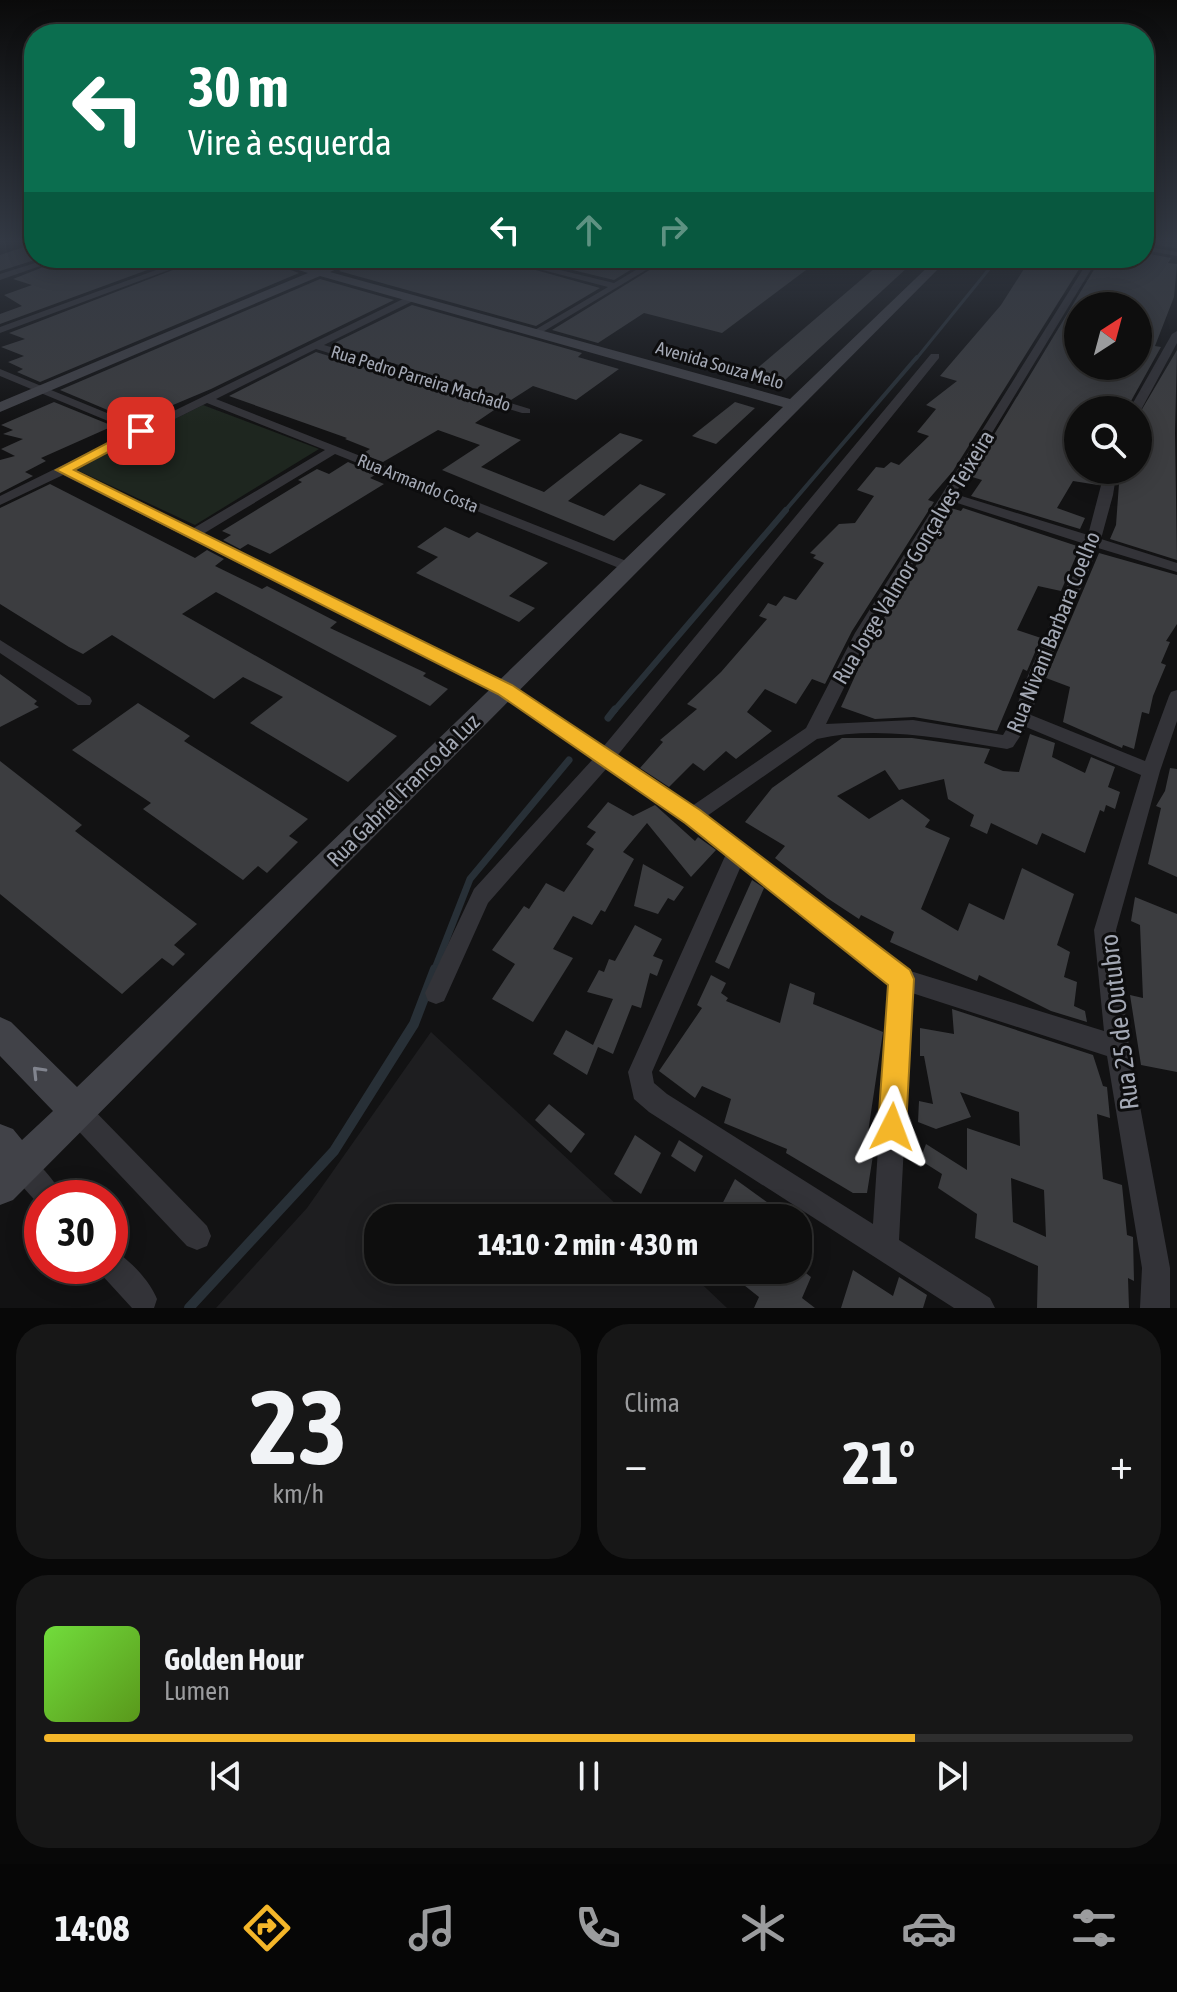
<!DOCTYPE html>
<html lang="pt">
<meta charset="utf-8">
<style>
:root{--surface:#0e0e0e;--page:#171717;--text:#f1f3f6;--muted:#9b9c9e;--line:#2e2e2e;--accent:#f4b629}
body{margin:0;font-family:"Asap Condensed",sans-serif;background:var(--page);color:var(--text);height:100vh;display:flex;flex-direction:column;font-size:30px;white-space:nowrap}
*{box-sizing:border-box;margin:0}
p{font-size:26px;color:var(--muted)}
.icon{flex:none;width:44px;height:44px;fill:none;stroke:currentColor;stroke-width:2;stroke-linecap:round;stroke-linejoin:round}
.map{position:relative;height:1308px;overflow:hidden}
.details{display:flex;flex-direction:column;gap:16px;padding:16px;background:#080808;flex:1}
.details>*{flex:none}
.banner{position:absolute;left:24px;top:24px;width:1130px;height:244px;border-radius:32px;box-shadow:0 4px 20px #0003,0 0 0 2px var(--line);background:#0b6e4f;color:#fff;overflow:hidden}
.needle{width:52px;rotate:36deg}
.buttons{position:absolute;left:1064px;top:292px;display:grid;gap:16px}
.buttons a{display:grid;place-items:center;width:88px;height:88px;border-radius:50%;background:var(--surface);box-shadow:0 4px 20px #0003,0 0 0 2px var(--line);font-size:40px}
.speed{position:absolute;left:24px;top:1180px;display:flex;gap:16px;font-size:40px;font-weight:700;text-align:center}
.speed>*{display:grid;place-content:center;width:104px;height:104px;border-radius:50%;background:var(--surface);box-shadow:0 4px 20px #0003,0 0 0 2px var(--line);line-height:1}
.speed .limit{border:12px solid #d22;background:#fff;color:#111}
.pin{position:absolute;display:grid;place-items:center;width:68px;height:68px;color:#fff;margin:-34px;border-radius:16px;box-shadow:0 4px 12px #0006}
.me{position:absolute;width:88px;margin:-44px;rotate:3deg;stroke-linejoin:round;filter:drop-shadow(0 0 6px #0008)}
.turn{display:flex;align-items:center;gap:28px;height:168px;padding:0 32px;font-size:36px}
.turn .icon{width:104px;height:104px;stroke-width:2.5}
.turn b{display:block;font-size:56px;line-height:68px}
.lanes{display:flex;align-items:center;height:76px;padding:0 32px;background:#0003;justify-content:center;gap:40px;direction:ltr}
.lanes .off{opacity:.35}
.big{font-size:60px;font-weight:700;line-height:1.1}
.details .card{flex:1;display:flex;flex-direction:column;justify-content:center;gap:12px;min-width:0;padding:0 28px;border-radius:32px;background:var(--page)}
.details .dial{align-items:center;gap:0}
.dial b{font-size:104px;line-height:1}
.song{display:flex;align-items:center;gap:24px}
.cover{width:96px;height:96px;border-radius:12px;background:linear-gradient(135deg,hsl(100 70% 55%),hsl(90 70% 35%))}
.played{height:8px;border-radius:4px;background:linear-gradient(90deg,var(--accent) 80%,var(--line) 80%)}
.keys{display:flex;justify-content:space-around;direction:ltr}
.heat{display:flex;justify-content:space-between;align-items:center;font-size:44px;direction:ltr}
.details .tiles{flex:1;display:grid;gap:16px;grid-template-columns:1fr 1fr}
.card:last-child{grid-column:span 2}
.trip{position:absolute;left:364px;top:1204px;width:448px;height:80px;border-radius:32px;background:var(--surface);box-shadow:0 4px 20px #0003,0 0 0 2px var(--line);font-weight:700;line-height:80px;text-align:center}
.menu{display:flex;height:128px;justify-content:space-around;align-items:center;background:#060606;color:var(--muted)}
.menu .icon{width:56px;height:56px}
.menu .selected{color:var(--accent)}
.menu b{font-size:36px;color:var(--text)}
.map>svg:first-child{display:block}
.built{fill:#1e1e20}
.green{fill:#1e261f}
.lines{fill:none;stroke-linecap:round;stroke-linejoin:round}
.stream-far4{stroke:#283037;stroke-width:3}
.stream-far3{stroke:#283037;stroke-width:4}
.stream-far2{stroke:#283037;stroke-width:6}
.stream-far1{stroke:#283037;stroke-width:7}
.stream{stroke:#283037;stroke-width:10}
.building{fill:#3c3d40;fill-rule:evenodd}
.street{fill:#333338;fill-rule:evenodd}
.secondary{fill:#414248;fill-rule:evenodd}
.oneway{stroke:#81848e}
.route{fill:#f4b629;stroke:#9f761b;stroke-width:2}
.labels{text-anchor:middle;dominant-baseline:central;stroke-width:6;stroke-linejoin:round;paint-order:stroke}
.far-street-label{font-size:18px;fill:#a3a8b4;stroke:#0d0d0e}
.street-label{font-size:22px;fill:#a3a8b4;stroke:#0d0d0e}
.near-street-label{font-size:26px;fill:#a3a8b4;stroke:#0d0d0e}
</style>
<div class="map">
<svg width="1177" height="1308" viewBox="0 0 1177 1308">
<rect width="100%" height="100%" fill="#121213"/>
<!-- built -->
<path class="built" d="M431,1032L631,1218H378V1270H687L727,1308H216L307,1208Z"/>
<!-- green -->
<path class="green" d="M203,405L319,449L195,525L75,469Z"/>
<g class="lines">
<!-- stream-far4 -->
<g class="stream-far4">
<path d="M1144,241L1177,247"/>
<path d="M916,359L998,258"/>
</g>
<!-- stream-far3 -->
<path class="stream-far3" d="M784,512L917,357"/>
<!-- stream-far2 -->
<path class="stream-far2" d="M614,711L786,510"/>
<!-- stream-far1 -->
<g class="stream-far1">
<path d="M608,718L615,709"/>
<path d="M434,971L470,879L569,760"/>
</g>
<!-- stream -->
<path class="stream" d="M189,1308L334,1151L414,1024L435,969"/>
</g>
<!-- building -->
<g class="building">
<path d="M30,245L34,246V258H41L0,271V255Z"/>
<path d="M1144,253L1171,258L1168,263L1177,264L1174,297L1155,346L1161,347L1126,410H1078V470H1102L1098,485L1073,481L1057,508L1085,518L1080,529L971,496L982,480L969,476L1101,258H1144ZM1078,306H1143L1138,315V366H1078Z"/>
<path d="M66,258H180L0,324V314L22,306L4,295L32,285L13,279Z"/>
<path d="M204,258H258L299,273L40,382L17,372L23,369L8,362L24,356L1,347L25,339L9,333Z"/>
<path d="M363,258H493L600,288L536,326L339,271Z"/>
<path d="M523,258H650L614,280Z"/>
<path d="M669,258H822L722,333L644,313L598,343L552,330Z"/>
<path d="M1031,258H1086L953,471L928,500L934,502L852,631L825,684L812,679L796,704L765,689L747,712L772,731L736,759L726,751L704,771L693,763L669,787L640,768L663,742L660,740L697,709L687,704L721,672L767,619L759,616L768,603L776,606L784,596L796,600L824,563L813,558L816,555L810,553L839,524L855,523L874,496L857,490L876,467L884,468L891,462L899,465L929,436L917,432L936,409L926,405L957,381L940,376L1001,305Z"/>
<path d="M882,262L908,267L785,380L754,371Z"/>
<path d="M320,279L394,300L211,389L142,418L129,419L60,390Z"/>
<path d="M412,305L582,353L578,357L619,369L576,400L533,386L511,400L332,344Z"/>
<path d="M1177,350L1175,433L1177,560L1110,539L1116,525L1120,470H1138V416Z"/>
<path d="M316,352L497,408L475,423L521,440L481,467L544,492L620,433L643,440L568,501L604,516L640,484L666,494L614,541L442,470L480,445L438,430L383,462L362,454L370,449L345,439L347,438L229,396Z"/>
<path d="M54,402L113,426L41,458L46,461L25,472L33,476L0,493V460L15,456L1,449L23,439L3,434L13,430L1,425Z"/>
<path d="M735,402L755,408L716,444L692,436Z"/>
<path d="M348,462L369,471L375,475L370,478L384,484L270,554L248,544L240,549L223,540L231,535L222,531L302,482L298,480L317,469L329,474Z"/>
<path d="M50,484L195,558L207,550L224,559L215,566L262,589L267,586L337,622L330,628L426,673L423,676L448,689L430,706L216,592L182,614L397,736L348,782L250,723L283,697L243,677L214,699L112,635L83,654L69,647L0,604V508Z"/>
<path d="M951,508L961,511L963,508L1080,547L1061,591L1038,586L1017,630L1041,638L1027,671L1023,669L997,731L914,717L875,719L841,707L874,634Z"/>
<path d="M445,527L469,538L477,532L548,563L509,596L535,608L519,622L416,573L438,557L417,547Z"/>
<path d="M1099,553L1177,575V624L1166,641L1170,642L1161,663L1166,665L1153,696L1149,714L1142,712L1134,749L1123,745L1122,748L1063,722L1070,687L1046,678Z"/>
<path d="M0,674L37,701L34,704L39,707L0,727Z"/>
<path d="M138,703L190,736L184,741L308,819L289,836L298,842L267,873L258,866L243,880L143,809L151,803L72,750Z"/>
<path d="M1030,734L1055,743L1052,757L1085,773L1091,757L1115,767L1108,787L1120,792L1115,809L1106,805L1104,812L1100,810L1085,853L1042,833L1037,845L991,823L987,834L970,826L974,815L948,799L944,779L899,790L885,770L837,796L869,819L902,799L930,820L925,827L950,838L921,909L958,931L969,903L1004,920L1022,868L1074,894L1057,945L1070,952L1064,977L1077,982L1074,1006L1085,1011L1087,1022L1051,1011L979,975L977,981L890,942L894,932L861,915L859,919L827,898L775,858L785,846L745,822L772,788L842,738H912L990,749L984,763L1003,771L1019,772Z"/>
<path d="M0,761L82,825L75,831L197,924L174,945L185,954L173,966L162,958L122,994L0,894Z"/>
<path d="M1170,768L1177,769V877L1148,864L1161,808L1156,806L1165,791Z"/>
<path d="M608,802L633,816L655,805L695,841L698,837L716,850L691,877L647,823L623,852L634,859L605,912L601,910L592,925L573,916L553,949L573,958L533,1022L492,999L515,964L492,950L524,906L529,909L546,883L564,892L594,849L586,844L596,832L587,827Z"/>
<path d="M643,864L684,887L674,901L668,898L658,914L634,906Z"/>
<path d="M752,880L764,888L729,969L715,962Z"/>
<path d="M1135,897L1177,914V1072L1141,1065L1130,995L1143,998L1140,925L1131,921Z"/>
<path d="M635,925L662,939L653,956L663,960L657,976L650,973L641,1008L632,1005L613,1054L598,1047L587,1075L553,1054L566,1030L593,1045L613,999L587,992L599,970L604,972L609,959L615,961Z"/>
<path d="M711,975L726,983L721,993L728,998L726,1001L780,1023L790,983L815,993L813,1004L883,1032L867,1139L875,1143L867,1193H853L786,1153L787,1149L724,1123L731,1099L702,1086L695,1098L659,1071L702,1008L697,1005Z"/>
<path d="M952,1009L1093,1055L1103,1086L1107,1087L1110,1118L1097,1114L1103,1179L1122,1185L1127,1235L1133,1237L1134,1281L1128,1278L1129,1308H1037L1038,1266L975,1238L977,1214L938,1188L942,1174L920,1160L926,1144L967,1170V1128L1020,1146L1019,1112L960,1092L971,1117L936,1129L918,1122L919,1101L933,1104L924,1056H920V1028L954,1034ZM1011,1178L1044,1190L1046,1237L1013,1222Z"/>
<path d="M549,1104L585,1134L571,1153L535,1120Z"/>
<path d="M635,1135L661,1153L641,1194L614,1174Z"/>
<path d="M679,1140L703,1156L695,1172L671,1156Z"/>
<path d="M735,1179L789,1218H715Z"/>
<path d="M725,1270H802L811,1277L802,1298L815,1308H754L759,1297Z"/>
<path d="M853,1270L893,1296L899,1277L927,1295L923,1308H841Z"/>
</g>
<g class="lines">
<!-- street -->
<g class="street">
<path d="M1144,246L1177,252V256L1144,250Z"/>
<path d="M51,258H63L0,280V274Z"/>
<path d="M189,258H201L0,333V327Z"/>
<path d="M496,258H510L614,283L656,258H666L536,336L533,335V331L608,287Z"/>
<path d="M1090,258H1098L955,494L1088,535L1105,470H1117L1113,495L1101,539L1177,563V572L1098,548L1042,680L1031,715L1145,761L1169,696L1171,692L1177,690V721L1160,771L1116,930L1129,1047L1170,1268V1308H1140L1142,1268L1107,1056L912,993L899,1240L990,1298L995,1308H954L649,1112L634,1099L628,1072L726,854L685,822L607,768L488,903L444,1001L436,1004L428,1001L425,993L474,889L593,759L499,694L63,475L0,505V496L132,431L0,376V369L141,427L409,296H415V300L324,345L530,409V413H522L316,349L216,399L634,564L636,567L634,570H624L335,454L203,534L511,686L603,747L931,354H939V358L617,756L692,806L806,728L855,633ZM207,403L325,450L192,529L73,470ZM951,501L1085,544L1026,680L1012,720L1003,735L913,720L826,724L871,633ZM1026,727L1141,775L1094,930L1104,1031L907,970L707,816L817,739C880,725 944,739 1007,749L1013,747ZM741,866L889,984L873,1224L667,1094L654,1083L652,1072Z"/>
<path d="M1177,331V343L1141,410L1138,413V410H1129L1172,334Z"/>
<path d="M0,640L90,697L92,701L90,705H78L0,653Z"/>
<path d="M77,1098L86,1102L207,1226L211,1236L207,1246L197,1250L187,1246L68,1120L64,1111L68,1102Z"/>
<path d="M21,1153C38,1160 56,1181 63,1198H42L41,1207L12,1175L8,1166L12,1157Z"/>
<path d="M110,1249C128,1257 150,1281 157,1299L154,1308H132L100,1273L97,1266H110Z"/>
</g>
<!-- secondary -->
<path class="secondary" d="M261,258C279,258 307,270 321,268C335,265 344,258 360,258L330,272L790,399L937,258H949L13,1200L0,1205V1124L13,1129L22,1140L53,1111L0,1056V1017L11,1022L77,1087L783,407L320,276L0,412V402L308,273Z"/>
</g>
<!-- one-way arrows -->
<defs><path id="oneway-chevron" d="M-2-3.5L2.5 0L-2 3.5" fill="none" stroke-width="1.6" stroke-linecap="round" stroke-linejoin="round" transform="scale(2)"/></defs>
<use class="oneway" href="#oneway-chevron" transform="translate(38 1072) rotate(-134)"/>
<!-- sky -->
<linearGradient id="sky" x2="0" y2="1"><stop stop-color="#0a0a0a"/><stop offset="0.57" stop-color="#333944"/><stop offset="1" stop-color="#333944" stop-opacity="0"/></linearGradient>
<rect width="1177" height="424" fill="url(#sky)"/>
<!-- route -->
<path class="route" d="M136,428L148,431L74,470L512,685L700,810L910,970L914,979L906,1127L902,1137L892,1142L882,1137L878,1127L888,985L685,823L498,694L56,470Z"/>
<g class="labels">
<!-- far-street labels -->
<g class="far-street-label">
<text transform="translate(720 365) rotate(16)">Avenida Souza Melo</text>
<text transform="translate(421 378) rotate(17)">Rua Pedro Parreira Machado</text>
<text transform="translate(418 483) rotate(22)">Rua Armando Costa</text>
</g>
<!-- street labels -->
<g class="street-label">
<text transform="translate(913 557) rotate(-59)">Rua Jorge Valmor Gonçalves Teixeira</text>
<text transform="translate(1053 632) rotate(-68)">Rua Nivani Barbara Coelho</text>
<text transform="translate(403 790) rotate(-45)">Rua Gabriel Franco da Luz</text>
</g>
<!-- near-street labels -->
<g class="near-street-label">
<text transform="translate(1119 1022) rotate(-97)">Rua 25 de Outubro</text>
</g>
</g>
</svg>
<div class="buttons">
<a><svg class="needle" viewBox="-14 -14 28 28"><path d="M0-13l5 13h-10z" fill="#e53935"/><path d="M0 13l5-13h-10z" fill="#9b9c9e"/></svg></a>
<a><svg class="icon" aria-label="search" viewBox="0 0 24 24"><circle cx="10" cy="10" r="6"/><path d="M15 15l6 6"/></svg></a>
</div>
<div class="speed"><div class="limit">30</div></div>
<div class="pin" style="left:141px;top:431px;background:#d93025"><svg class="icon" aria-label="arrive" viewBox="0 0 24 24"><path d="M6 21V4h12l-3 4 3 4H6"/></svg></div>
<svg class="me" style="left:892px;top:1127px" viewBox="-20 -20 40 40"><path d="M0-17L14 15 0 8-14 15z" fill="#f4b629" stroke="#fff" stroke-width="4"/></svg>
<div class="trip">14:10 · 2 min · 430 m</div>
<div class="banner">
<div class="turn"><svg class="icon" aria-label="left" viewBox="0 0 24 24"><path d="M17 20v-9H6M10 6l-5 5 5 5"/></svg><div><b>30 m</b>Vire à esquerda</div></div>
<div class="lanes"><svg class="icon" aria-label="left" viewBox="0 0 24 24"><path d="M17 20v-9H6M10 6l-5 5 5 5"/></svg><svg class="icon off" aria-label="ahead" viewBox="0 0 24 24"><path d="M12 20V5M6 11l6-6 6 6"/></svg><svg class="icon off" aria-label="right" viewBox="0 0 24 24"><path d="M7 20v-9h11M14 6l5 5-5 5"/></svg></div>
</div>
</div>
<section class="details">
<div class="tiles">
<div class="card dial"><b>23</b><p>km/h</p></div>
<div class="card"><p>Clima</p>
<div class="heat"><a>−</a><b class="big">21°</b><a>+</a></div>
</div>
<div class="card">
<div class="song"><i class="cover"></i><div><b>Golden Hour</b><p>Lumen</p></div></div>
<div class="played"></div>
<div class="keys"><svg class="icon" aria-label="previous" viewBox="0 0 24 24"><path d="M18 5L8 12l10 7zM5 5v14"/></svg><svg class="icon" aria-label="pause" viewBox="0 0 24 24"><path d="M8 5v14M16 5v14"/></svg><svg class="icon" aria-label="next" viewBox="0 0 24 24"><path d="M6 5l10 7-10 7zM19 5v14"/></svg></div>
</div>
</div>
</section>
<nav class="menu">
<b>14:08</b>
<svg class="icon selected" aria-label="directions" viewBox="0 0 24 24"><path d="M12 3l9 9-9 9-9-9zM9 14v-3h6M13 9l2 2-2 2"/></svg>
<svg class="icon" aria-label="music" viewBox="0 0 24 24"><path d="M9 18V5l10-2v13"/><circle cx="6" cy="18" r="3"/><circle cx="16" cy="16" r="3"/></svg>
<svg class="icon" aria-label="phone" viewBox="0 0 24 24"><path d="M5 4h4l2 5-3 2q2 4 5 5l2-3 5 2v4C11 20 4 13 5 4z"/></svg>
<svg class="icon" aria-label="climate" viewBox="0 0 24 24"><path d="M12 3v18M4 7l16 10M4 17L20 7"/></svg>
<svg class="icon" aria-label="car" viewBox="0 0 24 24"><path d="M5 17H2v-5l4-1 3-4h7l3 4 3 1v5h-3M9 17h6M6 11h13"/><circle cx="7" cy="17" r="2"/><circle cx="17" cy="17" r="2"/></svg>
<svg class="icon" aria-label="filters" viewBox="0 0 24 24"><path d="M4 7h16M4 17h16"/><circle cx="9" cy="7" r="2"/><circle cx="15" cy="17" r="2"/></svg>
</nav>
